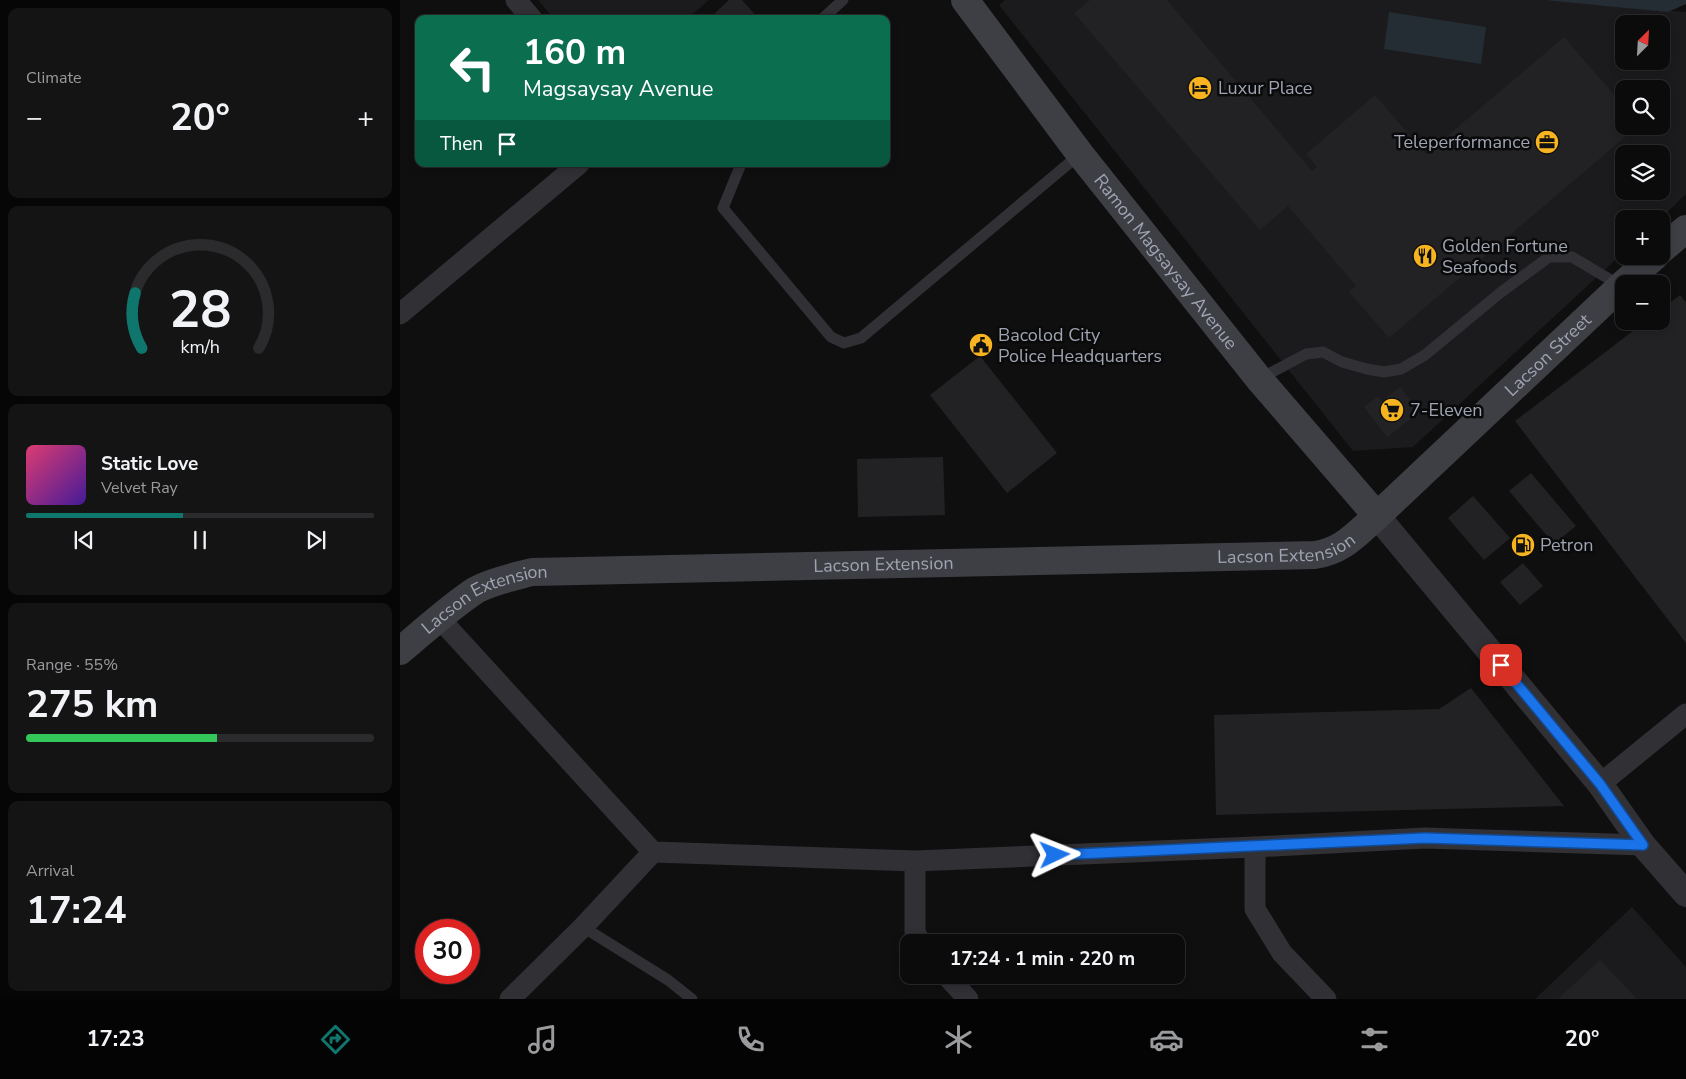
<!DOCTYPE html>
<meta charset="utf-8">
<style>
:root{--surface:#0b0b0c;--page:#141415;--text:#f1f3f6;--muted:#9a9b9d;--line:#2b2b2d;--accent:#0f766e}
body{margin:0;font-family:"Nunito Sans",sans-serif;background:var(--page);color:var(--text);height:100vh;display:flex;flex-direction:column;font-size:19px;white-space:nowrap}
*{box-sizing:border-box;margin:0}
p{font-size:16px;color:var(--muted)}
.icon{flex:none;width:28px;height:28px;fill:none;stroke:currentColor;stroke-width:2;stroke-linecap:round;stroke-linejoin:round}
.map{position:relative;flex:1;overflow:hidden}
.sheet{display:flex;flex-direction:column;gap:8px;padding:8px;background:#060607;width:400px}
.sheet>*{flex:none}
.banner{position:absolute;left:15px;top:15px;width:475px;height:152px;border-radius:10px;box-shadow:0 2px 8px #0003,0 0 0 1px var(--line);background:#0b6e4f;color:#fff;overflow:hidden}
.needle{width:32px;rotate:24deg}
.buttons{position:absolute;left:1215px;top:15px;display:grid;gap:10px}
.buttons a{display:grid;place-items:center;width:55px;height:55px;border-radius:10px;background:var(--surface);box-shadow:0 2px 8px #0003,0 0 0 1px var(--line);font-size:25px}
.speed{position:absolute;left:15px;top:919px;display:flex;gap:10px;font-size:25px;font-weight:700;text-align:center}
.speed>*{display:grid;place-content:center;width:65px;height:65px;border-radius:50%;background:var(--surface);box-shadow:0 2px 8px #0003,0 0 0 1px var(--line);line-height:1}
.speed .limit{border:8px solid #d22;background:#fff;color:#111}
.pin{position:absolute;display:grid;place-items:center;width:42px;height:42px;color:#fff;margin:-21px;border-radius:10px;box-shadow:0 2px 8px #0006}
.me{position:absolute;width:55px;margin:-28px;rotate:88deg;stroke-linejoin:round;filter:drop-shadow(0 0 4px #0008)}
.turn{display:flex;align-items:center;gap:18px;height:105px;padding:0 25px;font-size:22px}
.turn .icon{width:65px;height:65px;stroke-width:2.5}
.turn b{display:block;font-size:35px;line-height:42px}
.then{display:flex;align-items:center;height:48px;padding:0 25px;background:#0003;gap:10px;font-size:19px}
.big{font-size:38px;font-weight:700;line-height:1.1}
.sheet .widget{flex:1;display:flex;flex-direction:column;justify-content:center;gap:8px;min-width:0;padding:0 18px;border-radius:10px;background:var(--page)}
.sheet .dial{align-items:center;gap:0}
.dial svg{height:130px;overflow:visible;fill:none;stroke:var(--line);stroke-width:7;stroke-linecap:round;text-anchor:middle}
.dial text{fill:var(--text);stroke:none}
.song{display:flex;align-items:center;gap:15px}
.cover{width:60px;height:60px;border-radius:8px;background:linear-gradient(135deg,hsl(340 70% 55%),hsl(260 70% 35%))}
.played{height:5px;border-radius:2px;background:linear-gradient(90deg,var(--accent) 45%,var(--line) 45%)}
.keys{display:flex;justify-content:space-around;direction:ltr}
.heat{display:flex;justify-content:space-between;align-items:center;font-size:28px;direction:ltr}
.charge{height:8px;border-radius:4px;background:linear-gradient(90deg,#34c759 55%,var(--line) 0)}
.trip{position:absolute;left:500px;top:934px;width:285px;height:50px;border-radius:10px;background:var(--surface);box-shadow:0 2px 8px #0003,0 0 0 1px var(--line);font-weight:700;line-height:50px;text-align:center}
.tabs{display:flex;height:80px;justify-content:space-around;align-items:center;background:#040405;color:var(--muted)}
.tabs .icon{width:35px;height:35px}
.tabs .current{color:var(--accent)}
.tabs b{font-size:22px;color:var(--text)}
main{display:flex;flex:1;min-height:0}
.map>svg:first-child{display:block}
.built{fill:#1b1b1d;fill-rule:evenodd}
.water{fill:#252d34}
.building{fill:#222224}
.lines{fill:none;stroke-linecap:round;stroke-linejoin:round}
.service{stroke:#303035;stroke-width:11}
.minor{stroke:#303035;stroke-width:21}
.tertiary{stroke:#303035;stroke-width:26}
.secondary{stroke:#3e3f45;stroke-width:28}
.route-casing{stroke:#114b97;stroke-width:12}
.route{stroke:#1a73e8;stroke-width:9}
.labels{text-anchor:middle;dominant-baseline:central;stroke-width:5;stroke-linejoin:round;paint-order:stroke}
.poi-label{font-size:18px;fill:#9fa4b2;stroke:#0a0a0b;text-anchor:start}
.street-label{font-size:18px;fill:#9fa4b2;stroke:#0a0a0b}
</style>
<main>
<section class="sheet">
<div class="widget"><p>Climate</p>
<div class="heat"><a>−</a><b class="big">20°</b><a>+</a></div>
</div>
<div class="widget dial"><svg viewBox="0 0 100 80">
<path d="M14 69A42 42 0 1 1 86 69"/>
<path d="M14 69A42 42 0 0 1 10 35" stroke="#0f766e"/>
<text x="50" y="56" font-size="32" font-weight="700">28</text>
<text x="50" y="72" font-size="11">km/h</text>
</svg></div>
<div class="widget">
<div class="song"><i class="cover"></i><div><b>Static Love</b><p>Velvet Ray</p></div></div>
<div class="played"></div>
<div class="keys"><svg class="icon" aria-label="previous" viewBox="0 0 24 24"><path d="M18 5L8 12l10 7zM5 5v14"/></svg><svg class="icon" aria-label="pause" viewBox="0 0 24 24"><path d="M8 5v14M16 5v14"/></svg><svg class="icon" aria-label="next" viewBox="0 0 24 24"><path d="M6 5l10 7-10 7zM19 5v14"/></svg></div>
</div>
<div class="widget"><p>Range · 55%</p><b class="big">275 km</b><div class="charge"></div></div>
<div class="widget"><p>Arrival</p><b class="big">17:24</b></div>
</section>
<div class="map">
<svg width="1286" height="999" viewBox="0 0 1286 999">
<rect width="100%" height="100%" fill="#0f0f10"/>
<!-- built -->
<g class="built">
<path d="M138,0H309L287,19H154Z"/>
<path d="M605,0H1144L1286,12V194L1260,219H1224V252L1013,447L953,451L599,5ZM1224,24H1261V61H1224ZM1224,89H1261V126H1224ZM1224,154H1261V191H1224Z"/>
<path d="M1232,907L1286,967V999H1135Z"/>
</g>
<!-- water -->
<g class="water">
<path d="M1144,0H1286V4L1268,12Z"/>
<path d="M989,12L1086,27L1081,64L984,49Z"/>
</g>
<!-- building -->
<g class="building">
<path d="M329,0H342L359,19H309Z"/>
<path d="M690,0H767L912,171L917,167L906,154L975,95L1026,154L1164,37L1224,106V126H1238L989,338L949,292L956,286L888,206L860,230L674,13Z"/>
<path d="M1280,295L1286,302V643L1115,421L1246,321H1261V310Z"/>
<path d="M580,356L657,453L607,493L530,395Z"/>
<path d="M1000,387L1020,412L987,437L964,407L978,396L982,401Z"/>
<path d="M543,457L545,515L458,517L457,459Z"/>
<path d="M1131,473L1176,526L1154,544L1109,491Z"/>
<path d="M1073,496L1110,538L1084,560L1048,518Z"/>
<path d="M1123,563L1143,586L1120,605L1100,582Z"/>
<path d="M1071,688L1164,806L816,815L814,715L1039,709Z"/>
<path d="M1200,960L1237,999H1158Z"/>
</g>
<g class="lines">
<!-- service -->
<g class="service">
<path d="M422,19L443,0"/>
<path d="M341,164L323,208L431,337L444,343L461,338L680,154"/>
<path d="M859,379L906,354L923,352L942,362L967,369L984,372L1001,369L1025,355L1100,293L1149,257H1172L1221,286"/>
<path d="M183,927L268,980L292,999"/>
</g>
<!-- minor -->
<g class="minor">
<path d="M116,0L132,19"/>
<path d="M0,314L179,164"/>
<path d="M39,618L253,852L515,861L855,847L1025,838L1243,845"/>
<path d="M1200,784L1286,714"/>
<path d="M855,847V909L882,953L926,999"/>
<path d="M515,861V932L520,942"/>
<path d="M546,975L568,999"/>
<path d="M110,999L183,927L253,852"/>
</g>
<!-- tertiary -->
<path class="tertiary" d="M977,516L1200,784L1243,845L1286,894"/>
<!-- secondary -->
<g class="secondary">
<path id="s1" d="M565,0L680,154L859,379L977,516"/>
<path d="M1261,250L1286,229"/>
<path id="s2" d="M0,651C24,631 50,607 76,590C93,581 113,577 132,572L915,555C943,551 956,534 977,516L1221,286L1255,256"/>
</g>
</g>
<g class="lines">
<!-- route casing -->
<g class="route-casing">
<path id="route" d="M655,855L1025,838L1243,845L1200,784L1101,665"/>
</g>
<!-- route -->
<use href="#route" class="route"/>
</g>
<!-- icons -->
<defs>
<g id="hotel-disc" transform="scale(1.25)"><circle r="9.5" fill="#f7b420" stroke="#0a0a0b"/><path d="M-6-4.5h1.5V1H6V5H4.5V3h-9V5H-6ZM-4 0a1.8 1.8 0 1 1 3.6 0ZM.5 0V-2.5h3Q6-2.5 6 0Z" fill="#111"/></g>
<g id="office-disc" transform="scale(1.25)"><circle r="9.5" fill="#f7b420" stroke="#0a0a0b"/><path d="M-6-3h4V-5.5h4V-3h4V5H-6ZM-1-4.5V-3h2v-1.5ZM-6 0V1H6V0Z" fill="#111"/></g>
<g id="restaurant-disc" transform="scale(1.25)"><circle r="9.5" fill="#f7b420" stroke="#0a0a0b"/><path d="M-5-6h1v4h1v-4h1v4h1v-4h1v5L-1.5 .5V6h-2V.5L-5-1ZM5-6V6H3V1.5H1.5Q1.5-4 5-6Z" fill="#111"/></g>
<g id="civic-disc" transform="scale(1.25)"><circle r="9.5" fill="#f7b420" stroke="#0a0a0b"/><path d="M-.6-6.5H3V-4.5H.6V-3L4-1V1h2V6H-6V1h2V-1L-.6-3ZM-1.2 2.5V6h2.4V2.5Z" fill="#111"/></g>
<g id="supermarket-disc" transform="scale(1.25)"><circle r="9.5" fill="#f7b420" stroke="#0a0a0b"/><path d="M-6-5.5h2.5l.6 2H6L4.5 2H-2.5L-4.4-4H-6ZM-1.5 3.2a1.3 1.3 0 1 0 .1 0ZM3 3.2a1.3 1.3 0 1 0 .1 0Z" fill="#111"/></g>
<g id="fuel-disc" transform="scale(1.25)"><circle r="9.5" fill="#f7b420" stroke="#0a0a0b"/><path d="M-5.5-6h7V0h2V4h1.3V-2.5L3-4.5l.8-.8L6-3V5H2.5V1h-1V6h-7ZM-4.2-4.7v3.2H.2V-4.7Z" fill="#111"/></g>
</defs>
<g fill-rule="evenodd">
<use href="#hotel-disc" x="800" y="88"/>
<use href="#office-disc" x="1147" y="142"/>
<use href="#restaurant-disc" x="1025" y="256"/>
<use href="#civic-disc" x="581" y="345"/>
<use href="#supermarket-disc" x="992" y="410"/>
<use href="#fuel-disc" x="1123" y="545"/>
</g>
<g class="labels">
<!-- poi labels -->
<g class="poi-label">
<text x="818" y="88">Luxur Place</text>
<text x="1130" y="142" text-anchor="end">Teleperformance</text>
<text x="1042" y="246">Golden Fortune<tspan x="1042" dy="21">Seafoods</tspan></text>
<text x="598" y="335">Bacolod City<tspan x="598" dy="21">Police Headquarters</tspan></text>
<text x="1010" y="410">7-Eleven</text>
<text x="1140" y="545">Petron</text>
</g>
<!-- street labels -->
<g class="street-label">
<text stroke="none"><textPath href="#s1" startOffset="330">Ramon Magsaysay Avenue</textPath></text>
<text stroke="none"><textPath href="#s2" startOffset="1249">Lacson Street</textPath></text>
<text stroke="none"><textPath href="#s2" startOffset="912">Lacson Extension</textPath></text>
<text stroke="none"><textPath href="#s2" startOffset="508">Lacson Extension</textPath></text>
<text stroke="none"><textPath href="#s2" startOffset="102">Lacson Extension</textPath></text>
</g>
</g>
</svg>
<div class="buttons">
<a><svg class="needle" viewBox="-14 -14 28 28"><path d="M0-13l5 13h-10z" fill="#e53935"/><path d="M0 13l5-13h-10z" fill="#9a9b9d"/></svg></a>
<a><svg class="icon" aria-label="search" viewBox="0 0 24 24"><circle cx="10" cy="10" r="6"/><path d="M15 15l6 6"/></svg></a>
<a><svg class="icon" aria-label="layers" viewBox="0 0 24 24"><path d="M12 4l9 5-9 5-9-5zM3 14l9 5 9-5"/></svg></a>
<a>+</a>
<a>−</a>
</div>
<div class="speed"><div class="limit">30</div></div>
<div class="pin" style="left:1101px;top:665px;background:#d93025"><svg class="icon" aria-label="arrive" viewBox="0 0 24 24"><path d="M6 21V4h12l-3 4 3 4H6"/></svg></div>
<svg class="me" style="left:655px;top:855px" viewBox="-20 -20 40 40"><path d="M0-17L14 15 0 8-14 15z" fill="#1a73e8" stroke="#fff" stroke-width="4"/></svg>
<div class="trip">17:24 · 1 min · 220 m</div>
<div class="banner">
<div class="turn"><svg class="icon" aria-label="left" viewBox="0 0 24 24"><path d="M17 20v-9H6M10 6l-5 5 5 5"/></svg><div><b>160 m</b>Magsaysay Avenue</div></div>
<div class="then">Then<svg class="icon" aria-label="arrive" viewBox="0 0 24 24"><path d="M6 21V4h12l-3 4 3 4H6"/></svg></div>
</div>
</div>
</main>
<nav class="tabs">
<b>17:23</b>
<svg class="icon current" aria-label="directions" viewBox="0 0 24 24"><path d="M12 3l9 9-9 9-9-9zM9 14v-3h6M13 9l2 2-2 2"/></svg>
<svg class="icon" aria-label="music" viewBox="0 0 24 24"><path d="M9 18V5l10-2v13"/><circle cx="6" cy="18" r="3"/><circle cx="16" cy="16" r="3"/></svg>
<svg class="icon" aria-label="phone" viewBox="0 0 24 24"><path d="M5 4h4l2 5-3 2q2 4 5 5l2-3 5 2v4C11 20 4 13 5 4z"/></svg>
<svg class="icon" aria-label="climate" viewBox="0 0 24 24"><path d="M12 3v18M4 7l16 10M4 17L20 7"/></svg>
<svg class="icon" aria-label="car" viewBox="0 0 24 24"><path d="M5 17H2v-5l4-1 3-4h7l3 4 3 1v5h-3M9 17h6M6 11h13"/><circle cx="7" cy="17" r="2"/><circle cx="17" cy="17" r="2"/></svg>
<svg class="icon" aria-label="filters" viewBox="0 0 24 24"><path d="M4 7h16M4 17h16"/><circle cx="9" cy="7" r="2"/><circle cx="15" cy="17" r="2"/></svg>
<b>20°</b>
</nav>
